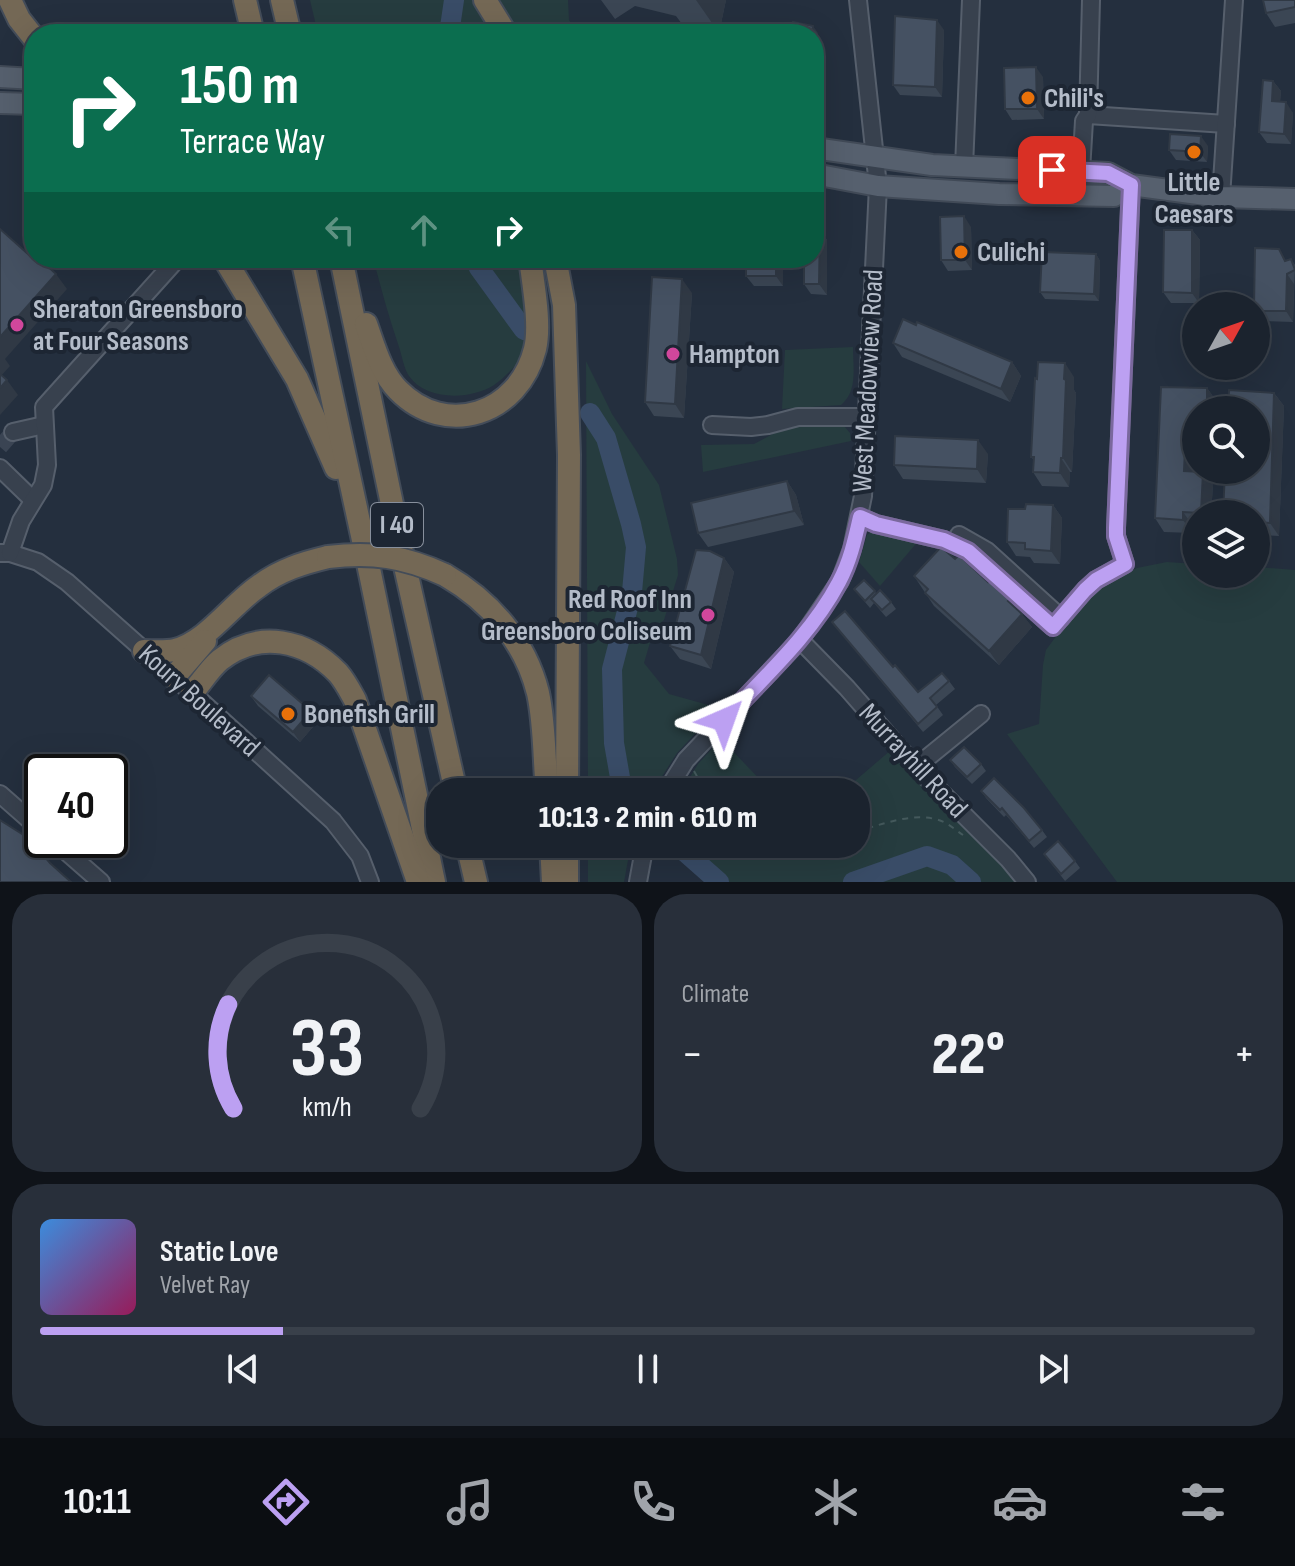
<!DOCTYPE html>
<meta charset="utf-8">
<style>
:root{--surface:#1b232e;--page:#282f3a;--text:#f1f3f6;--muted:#a0a4aa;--line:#39404a;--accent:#bca0f2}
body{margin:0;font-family:"Sofia Sans Condensed",sans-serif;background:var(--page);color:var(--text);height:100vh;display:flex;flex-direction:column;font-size:30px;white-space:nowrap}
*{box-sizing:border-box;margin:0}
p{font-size:26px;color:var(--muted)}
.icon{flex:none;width:44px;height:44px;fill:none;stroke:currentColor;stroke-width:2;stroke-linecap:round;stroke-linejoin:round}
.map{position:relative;height:882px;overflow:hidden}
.side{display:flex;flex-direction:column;gap:12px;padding:12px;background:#0f1319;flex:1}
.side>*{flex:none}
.banner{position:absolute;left:24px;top:24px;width:800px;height:244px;border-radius:32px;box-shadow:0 8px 32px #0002,0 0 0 2px var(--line);background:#0b6e4f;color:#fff;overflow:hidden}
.needle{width:52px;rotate:50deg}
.tools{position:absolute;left:1182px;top:292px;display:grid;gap:16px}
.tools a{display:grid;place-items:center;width:88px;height:88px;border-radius:50%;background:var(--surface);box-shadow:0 8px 32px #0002,0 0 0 2px var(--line);font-size:40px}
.speed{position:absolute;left:24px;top:754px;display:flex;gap:16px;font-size:40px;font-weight:700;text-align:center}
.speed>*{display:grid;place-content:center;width:104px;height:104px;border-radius:50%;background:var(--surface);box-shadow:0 8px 32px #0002,0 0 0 2px var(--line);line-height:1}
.speed .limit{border:4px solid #111;border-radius:12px;background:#fff;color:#111}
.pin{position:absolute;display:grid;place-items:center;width:68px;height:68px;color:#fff;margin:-34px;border-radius:16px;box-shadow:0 4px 12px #0006}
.me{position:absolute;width:88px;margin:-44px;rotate:43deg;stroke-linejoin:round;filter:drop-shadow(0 0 6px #0008)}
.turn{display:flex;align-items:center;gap:28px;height:168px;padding:0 24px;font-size:36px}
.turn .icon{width:104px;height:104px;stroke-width:2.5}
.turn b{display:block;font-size:56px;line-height:68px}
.lanes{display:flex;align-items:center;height:76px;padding:0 24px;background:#0003;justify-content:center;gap:40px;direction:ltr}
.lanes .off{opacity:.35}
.big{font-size:60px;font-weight:800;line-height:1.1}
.side .card{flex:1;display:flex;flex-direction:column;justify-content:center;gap:12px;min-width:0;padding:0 28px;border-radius:32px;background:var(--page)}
.side .dial{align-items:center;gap:0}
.dial svg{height:208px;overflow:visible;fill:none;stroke:var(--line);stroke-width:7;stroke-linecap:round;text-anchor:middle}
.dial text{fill:var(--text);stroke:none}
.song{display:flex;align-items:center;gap:24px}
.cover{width:96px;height:96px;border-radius:12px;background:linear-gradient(135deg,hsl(210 70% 55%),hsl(330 70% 35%))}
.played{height:8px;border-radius:4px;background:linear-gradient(90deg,var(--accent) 20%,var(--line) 20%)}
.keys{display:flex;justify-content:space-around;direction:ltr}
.heat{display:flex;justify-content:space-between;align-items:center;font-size:44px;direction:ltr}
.side .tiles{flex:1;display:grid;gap:12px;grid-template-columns:1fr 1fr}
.card:last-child{grid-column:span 2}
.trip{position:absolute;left:426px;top:778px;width:444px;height:80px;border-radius:32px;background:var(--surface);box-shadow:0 8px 32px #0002,0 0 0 2px var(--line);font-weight:800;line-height:80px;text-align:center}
.tab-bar{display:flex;height:128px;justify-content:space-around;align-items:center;background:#0b0e12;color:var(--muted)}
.tab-bar .icon{width:56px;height:56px}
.tab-bar .active{color:var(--accent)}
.tab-bar b{font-size:36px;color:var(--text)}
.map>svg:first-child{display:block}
.green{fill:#263c3f}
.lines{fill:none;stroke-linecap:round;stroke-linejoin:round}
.river{stroke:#394c67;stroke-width:20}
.minor-tunnel{stroke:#3a4453;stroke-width:16;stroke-dasharray:16 8;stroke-linecap:butt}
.minor-casing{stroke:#565f6c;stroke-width:20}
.major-casing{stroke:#414a57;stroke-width:24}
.highway-casing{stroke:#434c59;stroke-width:26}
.path{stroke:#44595c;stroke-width:2;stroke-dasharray:6 6;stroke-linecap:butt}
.minor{stroke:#38414e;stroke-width:16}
.major{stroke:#56606e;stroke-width:20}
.highway{stroke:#746855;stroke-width:22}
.highway-bridge-casing{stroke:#434c59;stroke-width:26;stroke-linecap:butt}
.highway-bridge{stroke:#746855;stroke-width:22}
.wall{fill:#3b4654}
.shaded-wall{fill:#303945}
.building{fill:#455162;stroke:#303945;stroke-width:2}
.route-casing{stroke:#7a689d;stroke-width:20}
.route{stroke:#bca0f2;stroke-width:14}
.food-dot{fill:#e8710a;stroke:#1d2633;stroke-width:3}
.hotel-dot{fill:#d1479c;stroke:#1d2633;stroke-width:3}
.labels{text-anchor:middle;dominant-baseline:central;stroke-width:8;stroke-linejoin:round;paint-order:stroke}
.shield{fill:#1d2633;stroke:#878f9c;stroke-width:2}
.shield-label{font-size:26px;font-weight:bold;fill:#b4bcc9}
.poi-label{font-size:28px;font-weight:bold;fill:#b4bcc9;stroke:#1d2633;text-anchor:start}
.street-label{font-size:28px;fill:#b4bcc9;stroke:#1d2633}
</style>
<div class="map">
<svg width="1295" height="882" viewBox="0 0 1295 882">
<rect width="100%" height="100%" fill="#242f3e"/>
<!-- green -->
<g class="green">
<path d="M310,0H473L494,34H318Z"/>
<path d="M498,0H568L569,20L580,34H518Z"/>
<path d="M373,258H520L526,286L528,350C518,363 508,375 494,385C471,400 426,401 409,376C404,369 402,356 399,347C389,318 381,288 373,258Z"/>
<path d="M853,347C853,368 858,391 841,405L782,409L785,350Z"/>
<path d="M586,361L612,414L659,485L677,559L678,575L664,620L654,629L644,663L669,694L719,708L677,753L652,792H588Z"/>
<path d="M796,426H844L850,433L851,441L703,472L701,445L754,444L784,428Z"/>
<path d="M874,530L920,539L880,586L859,562L867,535Z"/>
<path d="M1167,562L1196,564V574H1256V567L1295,570V882H1117L1007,734L1039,724L1043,665L1046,650L1057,635L1093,592L1105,583L1137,568Z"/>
<path d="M721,739L772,792H681L698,764Z"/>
<path d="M891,750L1012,874L1018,882H709L661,844H856V792H842Z"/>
<path d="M588,844H631L624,882H588Z"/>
</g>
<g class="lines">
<!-- river -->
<g class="river">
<path d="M449,34L454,0"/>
<path d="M475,258L479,268L524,330"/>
<path d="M590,413L606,438L631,524L636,547L632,592L612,669L614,743L622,789L625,792"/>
<path d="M676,844L719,882"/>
<path d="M853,882L927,856L952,865L971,882"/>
</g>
<!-- minor-tunnel -->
<path class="minor-tunnel" d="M0,447L13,432"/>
<!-- minor casing -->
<g class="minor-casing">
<g id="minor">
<path d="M1088,115L1226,124"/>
<path d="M964,167L971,0"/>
<path d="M1081,171L1084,121L1088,115L1091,0"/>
<path d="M1221,197L1234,0"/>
<path d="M712,425L751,427L768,425L798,417H866"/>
<path d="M13,432L44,425"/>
<path d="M0,468L33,500"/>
<path d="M860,517L876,524L944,540L968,551L1053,627L1085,590L1096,580L1125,564L1116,536V528L1131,185"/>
<path d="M959,535L987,551L1061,618"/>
<path d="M0,553H10L38,562L67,582L192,693L333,821L360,856L370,882"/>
<path d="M10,553L21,521L43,485L47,465L44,407L178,258"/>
<path d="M800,640L847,688L916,767L1008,859L1027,882"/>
<path d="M916,767L981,714"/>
<path d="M666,792L686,760L800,640L817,615L840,581L852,549L863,496L878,186L858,0"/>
<path d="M0,794L42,831"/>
<path d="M53,840L101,882"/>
<path d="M638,882L645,844"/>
</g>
</g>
<!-- major casing -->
<g class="major-casing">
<g id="major">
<path d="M0,77L34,79"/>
<path d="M0,103L34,104"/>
<path d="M814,148L932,165L1108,173L1131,185L1221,197L1295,199"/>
<path d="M814,174L878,186L999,194L1114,196L1131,185"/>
</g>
</g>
<!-- highway casing -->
<g class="highway-casing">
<g id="highway">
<path d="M10,0L19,19L34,38"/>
<path d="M245,0L253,34"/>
<path d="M282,0L290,34"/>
<path d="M485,0L506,34"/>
<path d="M224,258L297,379L336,468"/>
<path d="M302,258L366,554L434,882"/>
<path d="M341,258L404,562L456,792"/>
<path d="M555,258L564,305L569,455L567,792"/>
<path d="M366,324C374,346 381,373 398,390C446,439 519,414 535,349C541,325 533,283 530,258"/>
<path d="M445,575C490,601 525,641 538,693C545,725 544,760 547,792"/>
<path d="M144,651C154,651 165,652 175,650C207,642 232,604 259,586C280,570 303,563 328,557"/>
<path d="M174,677L205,641"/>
<path d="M192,693C201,683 210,668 220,660C259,629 306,640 338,673C345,681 350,691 355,700L418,882"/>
<path d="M467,844L476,882"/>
<path d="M551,844L553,882"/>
<path d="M567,881V844"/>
</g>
</g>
<!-- path -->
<g class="path">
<path d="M694,771L699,780L701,792"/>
<path d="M856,832C879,825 910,813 935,819C946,821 954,829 963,835"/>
<path d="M730,844C763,859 789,853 823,844"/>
</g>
<!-- minor -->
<use href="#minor" class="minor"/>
<!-- major -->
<use href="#major" class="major"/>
<!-- highway -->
<use href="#highway" class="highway"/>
<!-- highway-bridge casing -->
<g class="highway-bridge-casing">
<path id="highway-bridge" d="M328,557C372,552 404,556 445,575"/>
</g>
<!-- highway-bridge -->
<use href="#highway-bridge" class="highway-bridge"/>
</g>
<!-- wall -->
<g class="wall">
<path d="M601,0H726L719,33L682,24L676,16L635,6L615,19Z"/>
<path d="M1295,0V23L1275,27L1266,13Z"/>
<path d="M944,30L942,97L900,95L893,85Z"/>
<path d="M1043,77L1044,119L1012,120L1005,109Z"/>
<path d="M1273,81L1281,91L1280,102L1293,113L1291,144L1267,143L1259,132Z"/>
<path d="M1208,146L1207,162L1176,160L1169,150Z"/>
<path d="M971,227L972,270L948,271L941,260Z"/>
<path d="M820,230L827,240V295L811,294L804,284Z"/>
<path d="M1192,230L1200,240L1199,303H1171L1163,292Z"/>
<path d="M1096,254L1100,261L1099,301L1045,299L1040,292Z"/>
<path d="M746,258H783V286H754L746,276Z"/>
<path d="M1291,259L1295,265L1293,322L1261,321L1256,314V306L1287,260Z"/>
<path d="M692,293L684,418L654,416L645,402Z"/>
<path d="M893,343L1012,362L1021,376L1010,402L902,357Z"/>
<path d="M1074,377V390L1076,393L1072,472H1070L1069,487L1042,486L1033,472L1034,460L1031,457Z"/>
<path d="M1161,387L1207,388L1217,402V410H1196V464H1194V471L1203,472L1213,485L1211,514H1196V526H1193L1192,533L1164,532L1155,518Z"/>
<path d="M1274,393L1284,406L1279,536L1256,535V514H1225L1223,512L1244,472Z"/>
<path d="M988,454L986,483L903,479L894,465Z"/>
<path d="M787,481L796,495L804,525L708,547L698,533Z"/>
<path d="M1053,505L1062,518L1060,564L1034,563L1030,557L1016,556L1007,542L1025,509Z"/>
<path d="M724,558L734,572L711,669L680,659L670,646Z"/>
<path d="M955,559L1019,611L1032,627L999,665L934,606L914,576Z"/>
<path d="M864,580L877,594L891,602L896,609L886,617L874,603L870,608L854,589Z"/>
<path d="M832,622L893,667L918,692L949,681L955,689L936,705L943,715L923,732Z"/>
<path d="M251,696L318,721L300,742L258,706Z"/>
<path d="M950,760L981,764L986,771L972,784L955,767Z"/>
<path d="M981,791L1042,830L1047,837L1034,848L1006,815L1004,817L986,798Z"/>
<path d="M1044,854L1075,861L1080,868L1065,881Z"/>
</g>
<!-- shaded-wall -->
<g class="shaded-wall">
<path d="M696,0H726L719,33Z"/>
<path d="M937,20L944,30L942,97L935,87Z"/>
<path d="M813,26L818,33L815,48L814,34H812Z"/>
<path d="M1036,67L1043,77L1044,119L1037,109Z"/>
<path d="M1273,81L1281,91L1279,112L1272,101Z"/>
<path d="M1286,102L1293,113L1291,144L1284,134Z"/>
<path d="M1201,136L1208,146L1207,162L1200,152Z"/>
<path d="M964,216L971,227L972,270L965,260Z"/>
<path d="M820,230L827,240V295L819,284Z"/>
<path d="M1192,230L1200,240L1199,303L1192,293Z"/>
<path d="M1096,254L1100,261L1099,301L1094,294Z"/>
<path d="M776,258H783V286L776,276Z"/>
<path d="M56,274L67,289L5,359L10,366L0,377V337Z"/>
<path d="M1287,274L1294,284L1293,322L1286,311Z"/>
<path d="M682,279L692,293L684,418L675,404Z"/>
<path d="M1012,362L1021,376L1010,402L1001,389Z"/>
<path d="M1065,363L1074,377V390L1076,393L1072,472L1063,458Z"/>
<path d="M7,380L18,395L0,415V388Z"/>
<path d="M1207,388L1217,402V410H1207Z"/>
<path d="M1274,393L1284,406L1279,536L1270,523Z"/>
<path d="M978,440L988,454L986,483L977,469Z"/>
<path d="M1185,450L1194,464L1193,484L1184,471Z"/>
<path d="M1061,458L1070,472L1069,487L1060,473Z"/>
<path d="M1203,472L1213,485L1211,514L1201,513Z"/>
<path d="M787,481L796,495L804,525L794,511Z"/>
<path d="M1053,505L1062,518L1060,564L1051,551Z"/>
<path d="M1183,512L1193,526L1192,533L1183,520Z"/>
<path d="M724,558L734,572L711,669L701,655Z"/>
<path d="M1022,614L1032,627L999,665L989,651Z"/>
<path d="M311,711L318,721L300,742L293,732Z"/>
</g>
<!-- building -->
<g class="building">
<path d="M1263,0H1295V7L1266,13Z"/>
<path d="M895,16L937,20L935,87L893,85Z"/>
<path d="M793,22L813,26L812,34H791Z"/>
<path d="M1036,67L1037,109H1005L1004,68Z"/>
<path d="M1263,80L1273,81L1272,101L1286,102L1284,134L1259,132Z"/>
<path d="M1170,134L1201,136L1200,152L1169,150Z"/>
<path d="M964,216L965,260H941L940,217Z"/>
<path d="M0,229L38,263L41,260L56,274L0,337Z"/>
<path d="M814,230H820L819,284H804V258H814Z"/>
<path d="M1164,230H1192V293L1163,292Z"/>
<path d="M1255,248L1279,249L1285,261L1291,259L1295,270L1287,274L1286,311H1256V306H1254Z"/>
<path d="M1042,252L1096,254L1094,294L1040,292Z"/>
<rect x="746" y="258" width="30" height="18"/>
<path d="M652,277L682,279L675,404L645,402Z"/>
<path d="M903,319L916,325L917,322L1012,362L1001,389L893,343Z"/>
<path d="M1038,362L1065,363L1064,379L1066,380L1063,458H1061L1060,473L1033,472L1034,457H1031L1035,378L1037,379Z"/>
<path d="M0,374L7,380L0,388Z"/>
<path d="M1161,387L1207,388V410H1196V451L1185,450L1184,471L1203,472L1201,513L1183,512V520L1155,518Z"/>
<path d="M1229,390L1274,393L1270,523L1256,522V514L1223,512L1225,472H1244V470H1256V410H1228Z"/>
<path d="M895,436L978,440L977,469L894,465Z"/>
<path d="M787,481L794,511L698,533L691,503Z"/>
<path d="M1026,504L1053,505L1051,551L1025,549V543L1007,542L1008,509H1025Z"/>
<path d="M941,547L955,559L959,555L988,582L990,580L1010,599L1008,601L1022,614L989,651L925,593L928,589L914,576Z"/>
<path d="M696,550L710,551L724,558L701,655L670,646Z"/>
<path d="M864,580L875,591L865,601L854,589Z"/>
<path d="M880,590L891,602L882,610L871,599Z"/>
<path d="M845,611L893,667L895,665L918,692L942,673L949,681L930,698L937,707L918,724L832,622Z"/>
<path d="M269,675L311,711L293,732L251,696Z"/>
<path d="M964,747L981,764L967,777L950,760Z"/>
<path d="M994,778L1024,808L1042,830L1029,841L1002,808L1000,810L981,791Z"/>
<path d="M0,820L30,839L50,863L71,882H0Z"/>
<path d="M1058,841L1075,861L1061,874L1044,854Z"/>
</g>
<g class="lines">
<!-- route casing -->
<g class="route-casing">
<path id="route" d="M724,720C765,676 811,635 839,582C850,562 855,539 860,517L876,524L944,540L968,551L1053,627L1085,590L1096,580L1125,564L1116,536V528L1131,185L1108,173L1052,170"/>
</g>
<!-- route -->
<use href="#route" class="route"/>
</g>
<!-- markers -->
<g class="food-dot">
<circle cx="1028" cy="98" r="8"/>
<circle cx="1194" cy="152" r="8"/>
<circle cx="961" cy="252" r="8"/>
<circle cx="288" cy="714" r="8"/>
</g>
<g class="hotel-dot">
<circle cx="17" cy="325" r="8"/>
<circle cx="673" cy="354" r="8"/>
<circle cx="708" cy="615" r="8"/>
</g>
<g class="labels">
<!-- shield labels -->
<rect class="shield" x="371" y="503" width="52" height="44" rx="6"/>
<g class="shield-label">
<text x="397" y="525">I 40</text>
</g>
<!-- poi labels -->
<g class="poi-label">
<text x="1044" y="98">Chili's</text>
<text x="1194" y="182" text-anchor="middle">Little<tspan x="1194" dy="32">Caesars</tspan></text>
<text x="977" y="252">Culichi</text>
<text x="33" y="309">Sheraton Greensboro<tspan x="33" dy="32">at Four Seasons</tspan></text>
<text x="689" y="354">Hampton</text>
<text x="692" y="599" text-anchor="end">Red Roof Inn<tspan x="692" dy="32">Greensboro Coliseum</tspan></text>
<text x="304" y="714">Bonefish Grill</text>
</g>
<!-- street labels -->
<g class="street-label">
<text transform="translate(868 381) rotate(-87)">West Meadowview Road</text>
<text transform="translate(199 701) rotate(42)">Koury Boulevard</text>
<text transform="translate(913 761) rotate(47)">Murrayhill Road</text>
</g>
</g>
</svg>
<div class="tools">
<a><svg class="needle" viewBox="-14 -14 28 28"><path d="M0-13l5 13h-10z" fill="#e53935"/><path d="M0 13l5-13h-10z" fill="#a0a4aa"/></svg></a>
<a><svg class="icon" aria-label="search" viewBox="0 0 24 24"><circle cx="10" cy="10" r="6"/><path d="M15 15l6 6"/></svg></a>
<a><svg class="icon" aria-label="layers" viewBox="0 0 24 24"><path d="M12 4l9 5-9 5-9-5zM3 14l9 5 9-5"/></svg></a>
</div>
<div class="speed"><div class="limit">40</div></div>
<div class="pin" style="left:1052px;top:170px;background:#d93025"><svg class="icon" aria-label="arrive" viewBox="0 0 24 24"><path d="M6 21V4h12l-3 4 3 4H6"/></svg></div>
<svg class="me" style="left:724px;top:720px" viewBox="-20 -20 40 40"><path d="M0-17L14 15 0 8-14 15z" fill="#bca0f2" stroke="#fff" stroke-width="4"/></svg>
<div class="trip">10:13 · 2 min · 610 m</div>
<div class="banner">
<div class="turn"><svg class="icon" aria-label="right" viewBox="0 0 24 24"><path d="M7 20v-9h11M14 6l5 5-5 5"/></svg><div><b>150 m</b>Terrace Way</div></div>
<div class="lanes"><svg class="icon off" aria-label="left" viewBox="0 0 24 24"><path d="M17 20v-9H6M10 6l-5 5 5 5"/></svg><svg class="icon off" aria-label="ahead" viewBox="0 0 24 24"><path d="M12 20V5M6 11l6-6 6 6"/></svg><svg class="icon" aria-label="right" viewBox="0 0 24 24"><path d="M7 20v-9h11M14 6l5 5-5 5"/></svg></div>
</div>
</div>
<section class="side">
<div class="tiles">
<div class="card dial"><svg viewBox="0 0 100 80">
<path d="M14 69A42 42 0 1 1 86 69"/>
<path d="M14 69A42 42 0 0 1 12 29" stroke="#bca0f2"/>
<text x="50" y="56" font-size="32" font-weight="700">33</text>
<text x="50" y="72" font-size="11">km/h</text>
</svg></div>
<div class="card"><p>Climate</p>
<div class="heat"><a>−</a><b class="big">22°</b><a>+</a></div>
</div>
<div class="card">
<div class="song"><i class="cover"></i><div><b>Static Love</b><p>Velvet Ray</p></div></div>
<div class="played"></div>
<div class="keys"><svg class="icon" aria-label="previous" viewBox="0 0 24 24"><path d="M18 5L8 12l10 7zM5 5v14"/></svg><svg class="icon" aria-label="pause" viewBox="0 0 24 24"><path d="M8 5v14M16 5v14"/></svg><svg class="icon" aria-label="next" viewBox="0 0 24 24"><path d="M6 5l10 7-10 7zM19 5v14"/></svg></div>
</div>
</div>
</section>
<nav class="tab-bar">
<b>10:11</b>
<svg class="icon active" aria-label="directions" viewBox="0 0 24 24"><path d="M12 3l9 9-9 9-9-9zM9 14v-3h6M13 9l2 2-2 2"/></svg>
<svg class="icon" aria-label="music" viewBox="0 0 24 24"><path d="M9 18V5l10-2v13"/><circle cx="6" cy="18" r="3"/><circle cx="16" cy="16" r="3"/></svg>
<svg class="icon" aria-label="phone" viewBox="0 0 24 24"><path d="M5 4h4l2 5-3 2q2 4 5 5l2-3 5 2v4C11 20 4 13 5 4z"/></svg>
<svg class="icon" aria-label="climate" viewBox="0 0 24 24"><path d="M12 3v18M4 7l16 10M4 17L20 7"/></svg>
<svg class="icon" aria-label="car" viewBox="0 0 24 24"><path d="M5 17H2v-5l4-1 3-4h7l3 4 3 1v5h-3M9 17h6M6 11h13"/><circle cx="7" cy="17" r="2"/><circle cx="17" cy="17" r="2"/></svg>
<svg class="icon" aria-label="filters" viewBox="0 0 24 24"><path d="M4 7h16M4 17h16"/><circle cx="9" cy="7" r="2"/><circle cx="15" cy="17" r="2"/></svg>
</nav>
